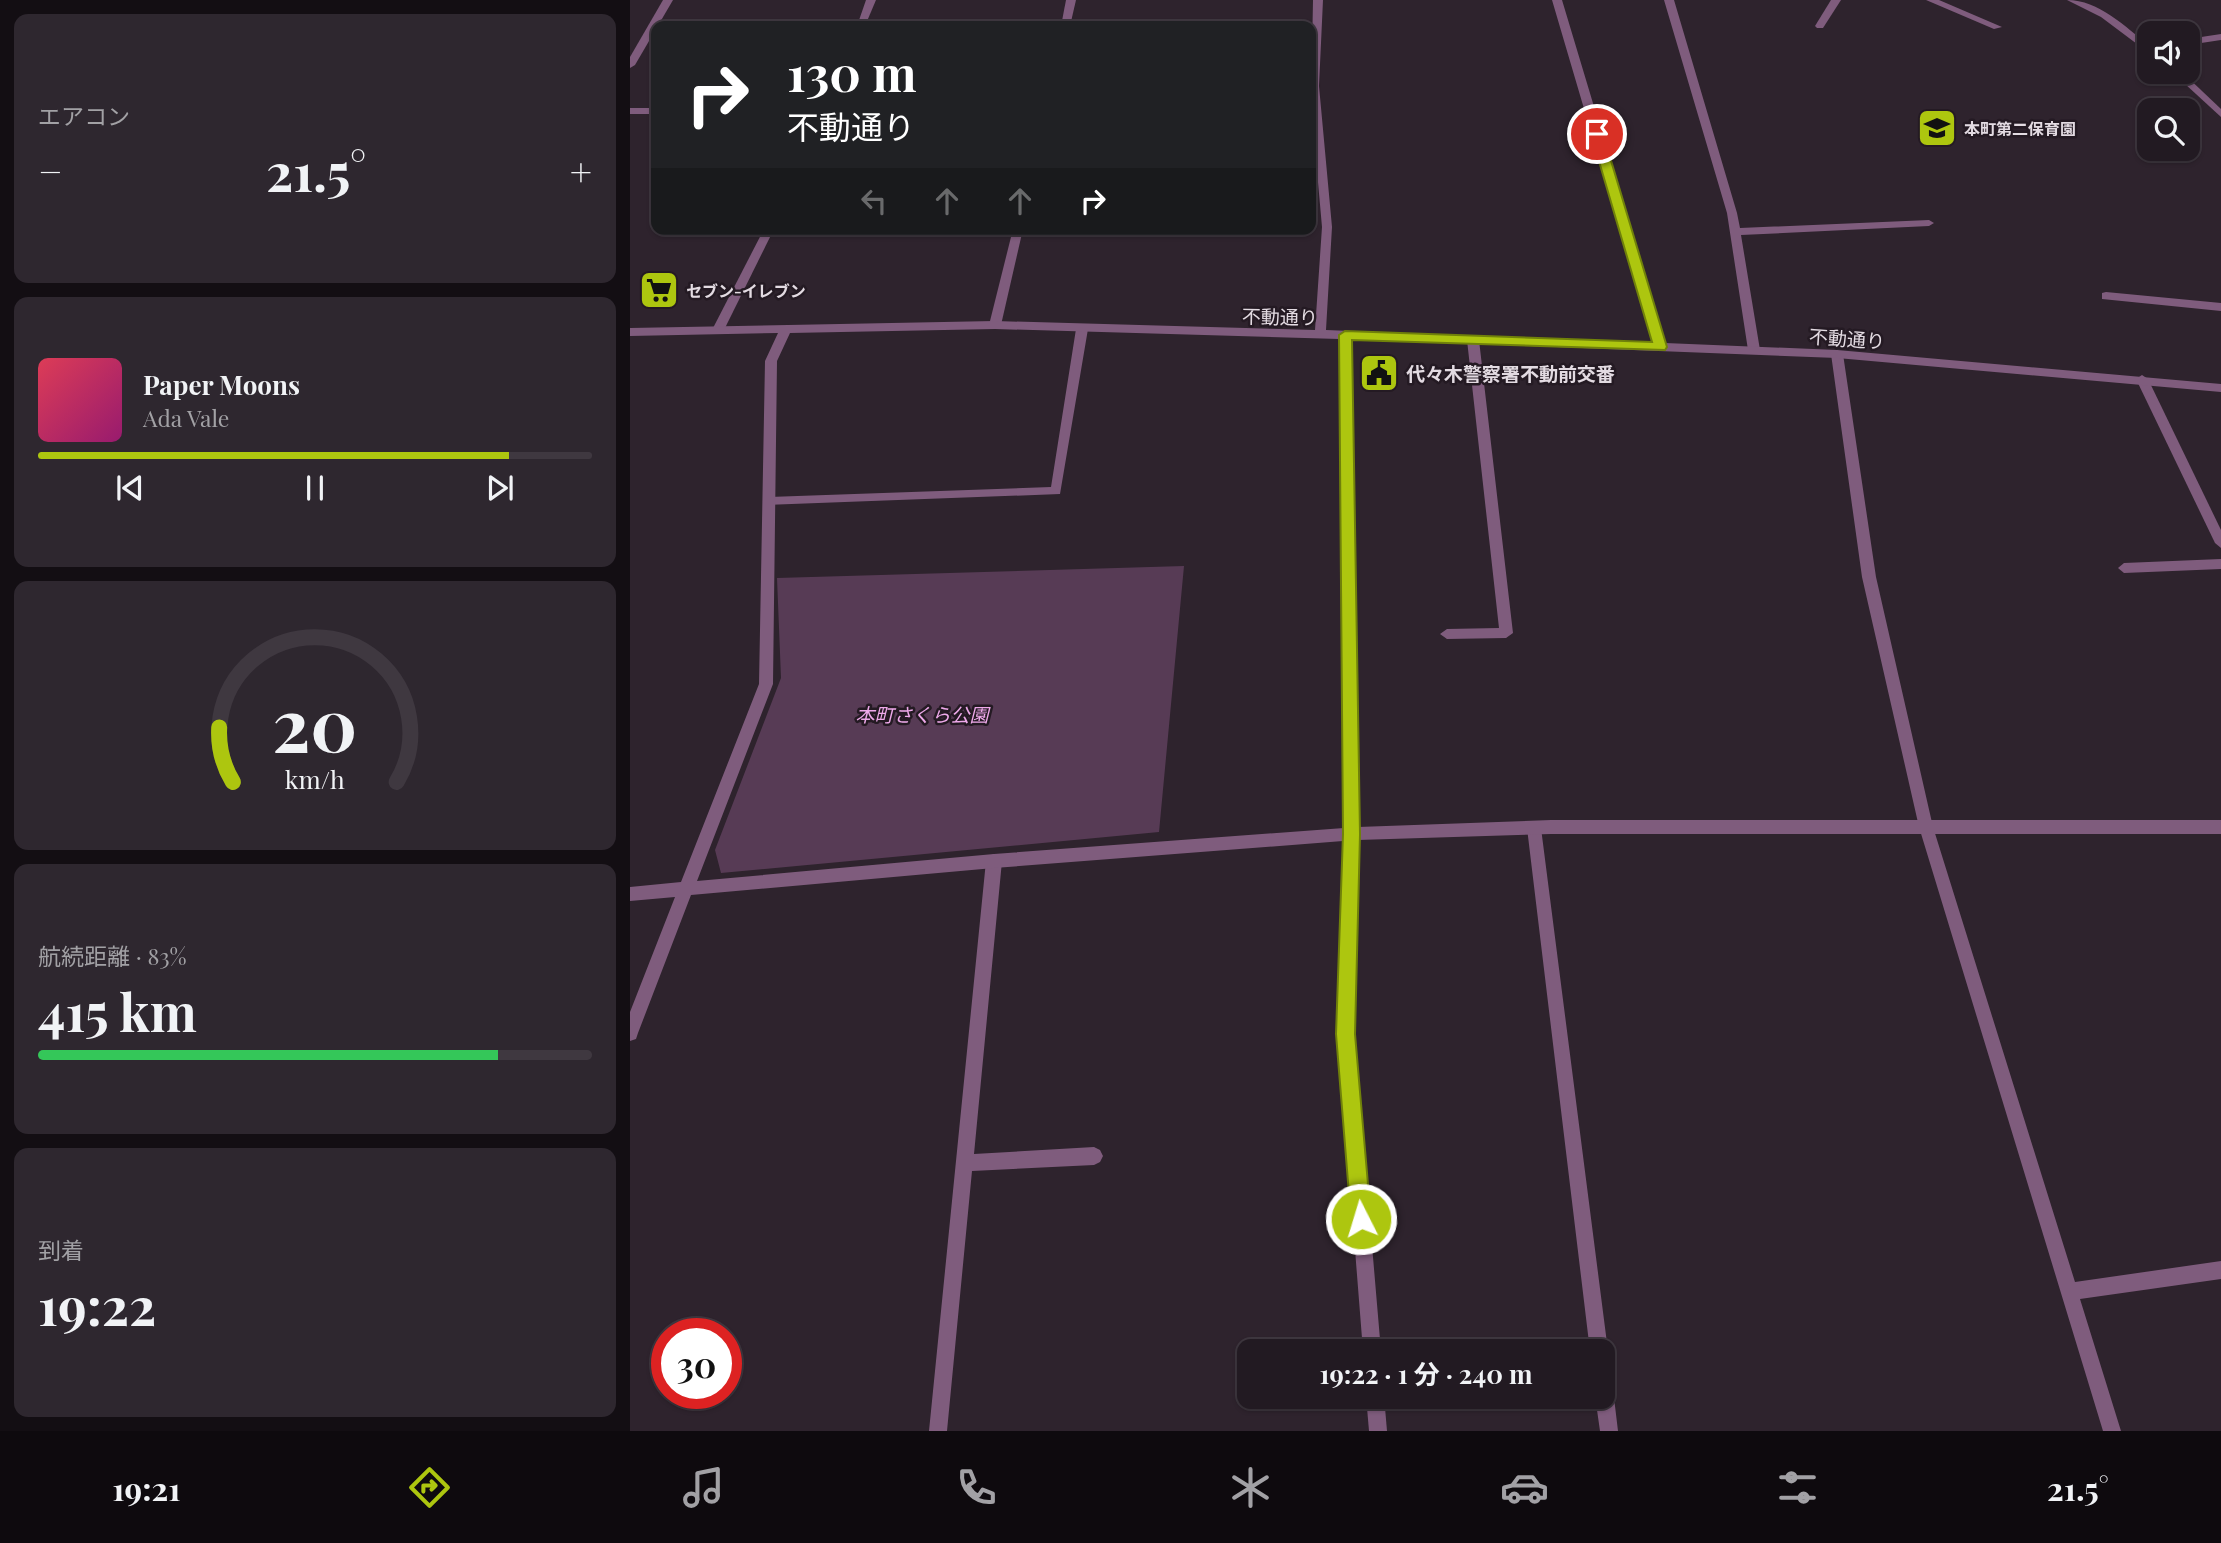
<!DOCTYPE html>
<html lang="ja">
<meta charset="utf-8">
<style>
:root{--surface:#221a22;--page:#2e272f;--text:#f1f3f6;--muted:#a2a1a5;--line:#3f3840;--accent:#adc60f}
body{margin:0;font-family:"Playfair Display","Noto Sans JP",serif;background:var(--page);color:var(--text);height:100vh;display:flex;flex-direction:column;font-size:26px;white-space:nowrap}
*{box-sizing:border-box;margin:0}
p{font-size:23px;color:var(--muted)}
.icon{flex:none;width:38px;height:38px;fill:none;stroke:currentColor;stroke-width:2;stroke-linecap:round;stroke-linejoin:round}
.map{position:relative;flex:1;overflow:hidden}
.sheet{display:flex;flex-direction:column;gap:14px;padding:14px;background:#130e13;width:630px}
.sheet>*{flex:none}
.top-card{position:absolute;left:21px;top:21px;width:665px;height:214px;border-radius:14px;box-shadow:0 2px 5px #0004,0 0 0 2px var(--line);background:#202124;color:#fff;overflow:hidden}
.controls{position:absolute;left:1507px;top:21px;display:grid;gap:14px}
.controls a{display:grid;place-items:center;width:63px;height:63px;border-radius:14px;background:var(--surface);box-shadow:0 2px 5px #0004,0 0 0 2px var(--line);font-size:35px}
.speed{position:absolute;left:21px;top:1318px;display:flex;gap:14px;font-size:35px;font-weight:700;text-align:center}
.speed>*{display:grid;place-content:center;width:91px;height:91px;border-radius:50%;background:var(--surface);box-shadow:0 2px 5px #0004,0 0 0 2px var(--line);line-height:1}
.speed .limit{border:10px solid #d22;background:#fff;color:#111}
.pin{position:absolute;display:grid;place-items:center;width:60px;height:60px;color:#fff;margin:-30px;border:4px solid #fff;border-radius:50%;box-shadow:0 2px 7px #0007}
.me{position:absolute;width:77px;margin:-38px;rotate:355deg;stroke-linejoin:round;filter:drop-shadow(0 0 5px #0008)}
.turn{display:flex;align-items:center;gap:24px;height:147px;padding:0 21px;font-size:32px}
.turn .icon{width:91px;height:91px;stroke-width:2.5}
.turn b{display:block;font-size:49px;line-height:60px}
.lanes{display:flex;align-items:center;height:66px;padding:0 21px;background:#0003;justify-content:center;gap:35px;direction:ltr}
.lanes .off{opacity:.35}
.big{font-size:52px;font-weight:700;line-height:1.1}
.sheet .widget{flex:1;display:flex;flex-direction:column;justify-content:center;gap:10px;min-width:0;padding:0 24px;border-radius:14px;background:var(--page)}
.sheet .dial{align-items:center;gap:0}
.dial svg{height:182px;overflow:visible;fill:none;stroke:var(--line);stroke-width:7;stroke-linecap:round;text-anchor:middle}
.dial text{fill:var(--text);stroke:none}
.song{display:flex;align-items:center;gap:21px}
.cover{width:84px;height:84px;border-radius:10px;background:linear-gradient(135deg,hsl(350 70% 55%),hsl(320 70% 35%))}
.played{height:7px;border-radius:4px;background:linear-gradient(90deg,var(--accent) 85%,var(--line) 85%)}
.keys{display:flex;justify-content:space-around;direction:ltr}
.heat{display:flex;justify-content:space-between;align-items:center;font-size:38px;direction:ltr}
.charge{height:10px;border-radius:5px;background:linear-gradient(90deg,#34c759 83%,var(--line) 0)}
.trip{position:absolute;left:607px;top:1339px;width:378px;height:70px;border-radius:14px;background:var(--surface);box-shadow:0 2px 5px #0004,0 0 0 2px var(--line);font-weight:700;line-height:70px;text-align:center}
.menu{display:flex;height:112px;justify-content:space-around;align-items:center;background:#0e0a0e;color:var(--muted)}
.menu .icon{width:49px;height:49px}
.menu .on{color:var(--accent)}
.menu b{font-size:32px;color:var(--text)}
main{display:flex;flex:1;min-height:0}
.map>svg:first-child{display:block}
.green{fill:#573b55}
.lines{fill:none;stroke-linecap:round;stroke-linejoin:round}
.lane{fill:#7f5c7d;fill-rule:evenodd}
.street{fill:#7f5c7d;fill-rule:evenodd}
.route{fill:#adc60f;stroke:#70810a;stroke-width:2}
.labels{text-anchor:middle;dominant-baseline:central;stroke-width:5;stroke-linejoin:round;paint-order:stroke}
.far-poi-label{font-size:16px;font-weight:bold;fill:#e3dbe2;stroke:#241a23;text-anchor:start}
.street-label{font-size:19px;fill:#e3dbe2;stroke:#241a23}
.poi-label{font-size:19px;font-weight:bold;fill:#e3dbe2;stroke:#241a23;text-anchor:start}
.park-label{font-size:19px;font-style:italic;fill:#eea9ea;stroke:#241a23}
</style>
<main>
<section class="sheet">
<div class="widget"><p>エアコン</p>
<div class="heat"><a>−</a><b class="big">21.5°</b><a>+</a></div>
</div>
<div class="widget">
<div class="song"><i class="cover"></i><div><b>Paper Moons</b><p>Ada Vale</p></div></div>
<div class="played"></div>
<div class="keys"><svg class="icon" aria-label="previous" viewBox="0 0 24 24"><path d="M18 5L8 12l10 7zM5 5v14"/></svg><svg class="icon" aria-label="pause" viewBox="0 0 24 24"><path d="M8 5v14M16 5v14"/></svg><svg class="icon" aria-label="next" viewBox="0 0 24 24"><path d="M6 5l10 7-10 7zM19 5v14"/></svg></div>
</div>
<div class="widget dial"><svg viewBox="0 0 100 80">
<path d="M14 69A42 42 0 1 1 86 69"/>
<path d="M14 69A42 42 0 0 1 8 45" stroke="#adc60f"/>
<text x="50" y="56" font-size="32" font-weight="700">20</text>
<text x="50" y="72" font-size="11">km/h</text>
</svg></div>
<div class="widget"><p>航続距離 · 83%</p><b class="big">415 km</b><div class="charge"></div></div>
<div class="widget"><p>到着</p><b class="big">19:22</b></div>
</section>
<div class="map">
<svg width="1591" height="1431" viewBox="0 0 1591 1431">
<rect width="100%" height="100%" fill="#2e232d"/>
<!-- green -->
<path class="green" d="M554,566L529,832L91,873L85,850L151,678L147,578Z"/>
<g class="lines">
<!-- lane -->
<g class="lane">
<path d="M33,0H43L5,65L0,68V57Z"/>
<path d="M236,0H246L235,26H227Z"/>
<path d="M436,0H446L440,26H431Z"/>
<path d="M1034,0H1044L1107,213L1110,228L1299,220L1304,223L1299,226L1111,235L1130,350L1124,354L1118,350L1097,213Z"/>
<path d="M1201,0H1211L1193,28H1187L1185,26Z"/>
<path d="M1296,0H1309L1372,27L1364,29Z"/>
<path d="M1591,34V40L1558,45V39Z"/>
<rect x="0" y="108" width="26" height="6"/>
<path d="M134,229H144L94,330L92,333H84L82,330Z"/>
<path d="M383,229H393L371,325L365,329L359,325Z"/>
<path d="M1476,292L1591,303V311L1472,299V293Z"/>
<path d="M452,325L458,329L430,494L135,505L133,502L139,497L421,487L446,329Z"/>
<path d="M843,336L849,340L883,633L876,638L817,639L810,634L817,629L869,628L837,340Z"/>
<path d="M1207,350L1213,354L1246,577L1303,827L1445,1282L1591,1261V1279L1450,1299L1491,1431H1473L1289,827L1232,577L1201,354Z"/>
<path d="M1512,375L1518,379L1591,530V548L1585,543L1506,379Z"/>
<path d="M1591,559V569L1494,573L1488,568L1494,563Z"/>
<path d="M904,821L909,823L911,828L978,1351L973,1359V1351H960L897,828L899,823Z"/>
<path d="M364,854L369,856L372,861L344,1154L464,1147L470,1150L473,1156L470,1162L464,1165L342,1171L317,1431H299L356,861L359,856Z"/>
<path d="M973,1372L980,1374L982,1381L988,1431H970L965,1396H973Z"/>
</g>
<!-- street -->
<g class="street">
<path d="M683,0H693L689,86L702,227L696,330L1023,343L922,0H932L1035,343L1207,350L1591,384V392L1207,358L721,339L728,827L921,820H1591V834H921L728,840L724,1034L751,1351H733L708,1034L713,841L364,868L61,895L8,1033L6,1039L0,1041V1012L45,897L0,901V887L51,882L129,684L135,361L148,333L0,336V328L365,321L685,330L692,227L681,104ZM365,329L709,339L714,828L364,854L67,881L143,684L147,361L160,333Z"/>
<path d="M1437,0C1469,0 1495,27 1519,45V53L1471,17Z"/>
<path d="M1542,72H1552L1591,109V117Z"/>
<path d="M736,1396H754L757,1431H739Z"/>
</g>
</g>
<!-- route -->
<path class="route" d="M967,130L973,134L1037,347L1035,350L722,340L730,834L725,1034L741,1219L738,1226L731,1229L724,1226L721,1219L706,1034L713,834L709,335L715,331L1022,342L961,134Z"/>
<!-- icons -->
<defs>
<g id="school-square" transform="scale(2.0125)"><rect x="-9" y="-9" width="18" height="18" rx="4" fill="#adc60f" stroke="#241a23"/><path d="M0-5L7-2L0 1L-7-2ZM-4 1L0 2.5L4 1V4Q0 6-4 4Z" fill="#111"/></g>
<g id="supermarket-square" transform="scale(2.0125)"><rect x="-9" y="-9" width="18" height="18" rx="4" fill="#adc60f" stroke="#241a23"/><path d="M-6-5.5h2.5l.6 2H6L4.5 2H-2.5L-4.4-4H-6ZM-1.5 3.2a1.3 1.3 0 1 0 .1 0ZM3 3.2a1.3 1.3 0 1 0 .1 0Z" fill="#111"/></g>
<g id="civic-square" transform="scale(2.0125)"><rect x="-9" y="-9" width="18" height="18" rx="4" fill="#adc60f" stroke="#241a23"/><path d="M-.6-6.5H3V-4.5H.6V-3L4-1V1h2V6H-6V1h2V-1L-.6-3ZM-1.2 2.5V6h2.4V2.5Z" fill="#111"/></g>
</defs>
<g fill-rule="evenodd">
<use href="#school-square" x="1307" y="128"/>
<use href="#supermarket-square" x="29" y="290"/>
<use href="#civic-square" x="749" y="373"/>
</g>
<g class="labels">
<!-- far-poi labels -->
<g class="far-poi-label">
<text x="1334" y="128">本町第二保育園</text>
<text x="56" y="290">セブン-イレブン</text>
</g>
<!-- street labels -->
<g class="street-label">
<text transform="translate(650 316) rotate(1)">不動通り</text>
<text transform="translate(1217 338) rotate(4)">不動通り</text>
</g>
<!-- poi labels -->
<g class="poi-label">
<text x="776" y="373">代々木警察署不動前交番</text>
</g>
<!-- park labels -->
<g class="park-label">
<text x="292" y="714">本町さくら公園</text>
</g>
</g>
</svg>
<div class="controls">
<a><svg class="icon" aria-label="sound" viewBox="0 0 24 24"><path d="M4 9h4l5-4v14l-5-4H4zM17 9q2 3 0 6"/></svg></a>
<a><svg class="icon" aria-label="search" viewBox="0 0 24 24"><circle cx="10" cy="10" r="6"/><path d="M15 15l6 6"/></svg></a>
</div>
<div class="speed"><div class="limit">30</div></div>
<div class="pin" style="left:967px;top:134px;background:#d93025"><svg class="icon" aria-label="arrive" viewBox="0 0 24 24"><path d="M6 21V4h12l-3 4 3 4H6"/></svg></div>
<svg class="me" style="left:731px;top:1219px" viewBox="-20 -20 40 40"><circle r="17" fill="#adc60f" stroke="#fff" stroke-width="3"/><path d="M0-11L8 9 0 5-8 9z" fill="#fff"/></svg>
<div class="trip">19:22 · 1 分 · 240 m</div>
<div class="top-card">
<div class="turn"><svg class="icon" aria-label="right" viewBox="0 0 24 24"><path d="M7 20v-9h11M14 6l5 5-5 5"/></svg><div><b>130 m</b>不動通り</div></div>
<div class="lanes"><svg class="icon off" aria-label="left" viewBox="0 0 24 24"><path d="M17 20v-9H6M10 6l-5 5 5 5"/></svg><svg class="icon off" aria-label="ahead" viewBox="0 0 24 24"><path d="M12 20V5M6 11l6-6 6 6"/></svg><svg class="icon off" aria-label="ahead" viewBox="0 0 24 24"><path d="M12 20V5M6 11l6-6 6 6"/></svg><svg class="icon" aria-label="right" viewBox="0 0 24 24"><path d="M7 20v-9h11M14 6l5 5-5 5"/></svg></div>
</div>
</div>
</main>
<nav class="menu">
<b>19:21</b>
<svg class="icon on" aria-label="directions" viewBox="0 0 24 24"><path d="M12 3l9 9-9 9-9-9zM9 14v-3h6M13 9l2 2-2 2"/></svg>
<svg class="icon" aria-label="music" viewBox="0 0 24 24"><path d="M9 18V5l10-2v13"/><circle cx="6" cy="18" r="3"/><circle cx="16" cy="16" r="3"/></svg>
<svg class="icon" aria-label="phone" viewBox="0 0 24 24"><path d="M5 4h4l2 5-3 2q2 4 5 5l2-3 5 2v4C11 20 4 13 5 4z"/></svg>
<svg class="icon" aria-label="climate" viewBox="0 0 24 24"><path d="M12 3v18M4 7l16 10M4 17L20 7"/></svg>
<svg class="icon" aria-label="car" viewBox="0 0 24 24"><path d="M5 17H2v-5l4-1 3-4h7l3 4 3 1v5h-3M9 17h6M6 11h13"/><circle cx="7" cy="17" r="2"/><circle cx="17" cy="17" r="2"/></svg>
<svg class="icon" aria-label="filters" viewBox="0 0 24 24"><path d="M4 7h16M4 17h16"/><circle cx="9" cy="7" r="2"/><circle cx="15" cy="17" r="2"/></svg>
<b>21.5°</b>
</nav>
